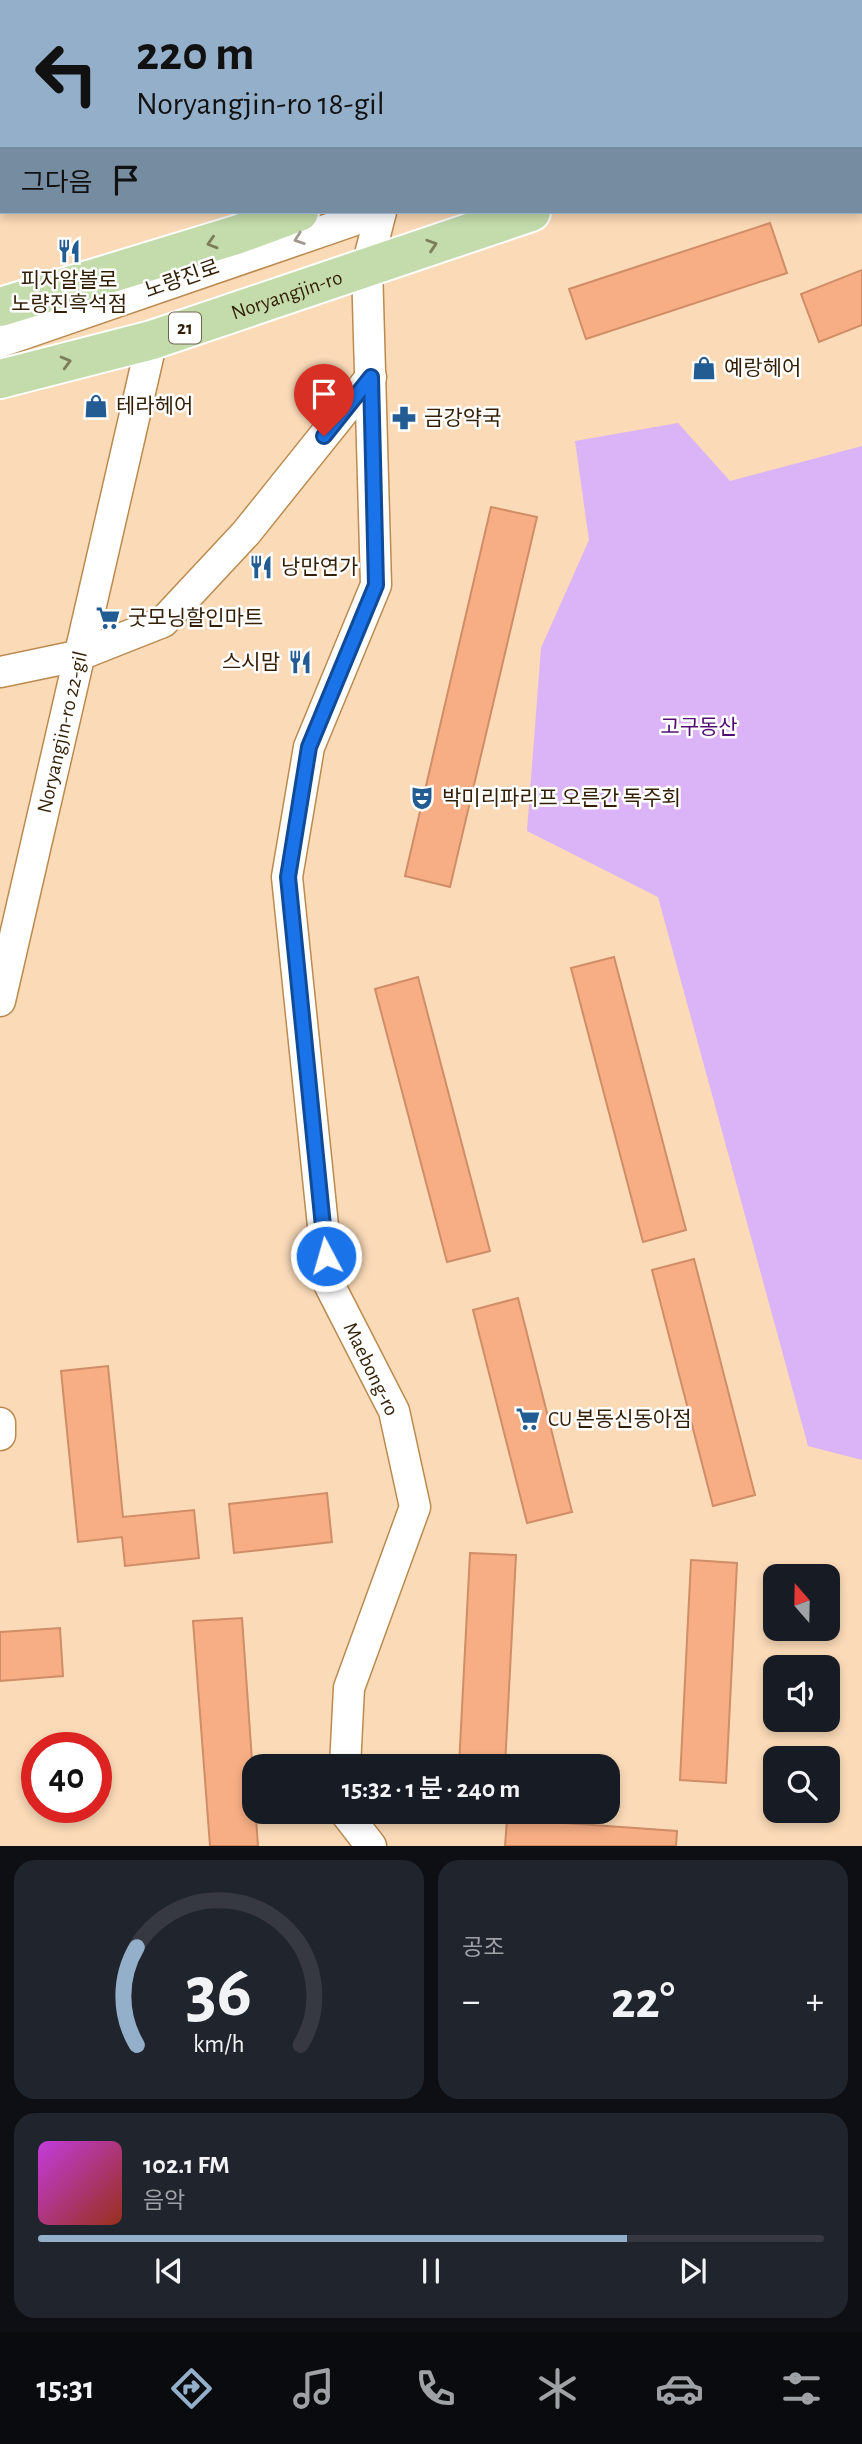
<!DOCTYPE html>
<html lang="ko">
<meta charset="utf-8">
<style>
:root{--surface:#171b24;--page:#20242c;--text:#f1f3f6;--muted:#9ea1a6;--line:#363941;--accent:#94afc9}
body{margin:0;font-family:"Alegreya Sans","Noto Sans KR",sans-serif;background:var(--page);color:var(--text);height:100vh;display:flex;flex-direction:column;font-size:26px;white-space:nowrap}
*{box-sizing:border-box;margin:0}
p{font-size:23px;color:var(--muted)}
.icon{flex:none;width:38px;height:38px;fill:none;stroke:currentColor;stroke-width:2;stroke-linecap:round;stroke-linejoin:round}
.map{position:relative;height:1846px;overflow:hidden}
.sheet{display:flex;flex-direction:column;gap:14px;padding:14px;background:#0d0f14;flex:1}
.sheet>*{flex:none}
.hud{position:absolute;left:0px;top:0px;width:863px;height:214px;box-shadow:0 4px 10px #0003;background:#94afc9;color:#111;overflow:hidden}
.needle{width:46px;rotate:340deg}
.tools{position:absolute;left:763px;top:1564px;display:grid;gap:14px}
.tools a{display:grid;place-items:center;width:77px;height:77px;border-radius:14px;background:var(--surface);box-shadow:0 4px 10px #0003;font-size:35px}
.speed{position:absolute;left:21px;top:1732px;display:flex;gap:14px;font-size:35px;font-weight:700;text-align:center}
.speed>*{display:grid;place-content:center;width:91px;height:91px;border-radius:50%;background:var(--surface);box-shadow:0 4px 10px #0003;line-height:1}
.speed .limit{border:10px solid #d22;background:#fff;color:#111}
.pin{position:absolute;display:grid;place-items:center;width:60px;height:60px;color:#fff;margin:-72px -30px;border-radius:50% 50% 50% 0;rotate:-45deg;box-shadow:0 0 7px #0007}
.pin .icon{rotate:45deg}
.me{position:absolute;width:77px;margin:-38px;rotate:354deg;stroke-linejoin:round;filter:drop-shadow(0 0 5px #0008)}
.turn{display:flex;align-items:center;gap:24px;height:147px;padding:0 21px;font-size:32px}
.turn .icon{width:91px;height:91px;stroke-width:2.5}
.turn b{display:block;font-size:49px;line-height:60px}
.then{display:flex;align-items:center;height:66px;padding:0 21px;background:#0003;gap:14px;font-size:26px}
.big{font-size:52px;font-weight:600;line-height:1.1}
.sheet .card{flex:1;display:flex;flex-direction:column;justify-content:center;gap:10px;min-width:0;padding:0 24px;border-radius:21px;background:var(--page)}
.sheet .dial{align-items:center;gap:0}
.dial svg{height:182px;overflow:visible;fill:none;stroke:var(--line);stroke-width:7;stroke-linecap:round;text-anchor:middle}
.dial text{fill:var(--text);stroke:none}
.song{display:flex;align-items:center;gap:21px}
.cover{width:84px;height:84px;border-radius:10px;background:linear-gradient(135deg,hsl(290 70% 55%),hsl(10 70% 35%))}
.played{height:7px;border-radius:4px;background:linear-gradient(90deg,var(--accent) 75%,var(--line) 75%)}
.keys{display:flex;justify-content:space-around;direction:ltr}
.heat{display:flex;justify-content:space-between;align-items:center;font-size:38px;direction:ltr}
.sheet .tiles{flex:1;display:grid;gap:14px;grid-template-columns:1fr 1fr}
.card:last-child{grid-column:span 2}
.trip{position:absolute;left:242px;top:1754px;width:378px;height:70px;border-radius:21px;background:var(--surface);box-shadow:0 4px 10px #0003;font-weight:600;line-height:70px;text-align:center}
.dock{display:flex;height:112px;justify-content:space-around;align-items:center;background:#090b0e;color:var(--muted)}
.dock .icon{width:49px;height:49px}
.dock .current{color:var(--accent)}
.dock b{font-size:32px;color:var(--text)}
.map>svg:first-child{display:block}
.green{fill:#dbb4f8}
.building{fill:#f7ae84;stroke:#d08d67;stroke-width:2}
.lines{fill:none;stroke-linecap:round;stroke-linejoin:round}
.minor-casing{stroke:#bb8a4f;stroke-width:33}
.major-casing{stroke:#fff;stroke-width:42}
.minor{stroke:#fff;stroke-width:30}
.major{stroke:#c4dcac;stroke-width:38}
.oneway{stroke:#a39a8f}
.oneway2{stroke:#7c7e59}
.route-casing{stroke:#114b97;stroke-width:18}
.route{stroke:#1a73e8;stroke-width:12}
.labels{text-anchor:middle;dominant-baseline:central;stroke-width:5;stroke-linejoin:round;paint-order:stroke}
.shield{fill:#fff;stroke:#706251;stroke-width:2}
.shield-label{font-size:19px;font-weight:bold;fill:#331f06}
.street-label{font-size:21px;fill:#331f06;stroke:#fff}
.poi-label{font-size:21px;fill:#331f06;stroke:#fff;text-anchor:start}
.park-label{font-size:21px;fill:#510d73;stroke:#fff}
</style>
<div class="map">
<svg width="862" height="1846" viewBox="0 0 862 1846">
<rect width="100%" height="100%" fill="#fadab7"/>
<!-- green -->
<g class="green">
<path d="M300,0H813L810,2Z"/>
<path d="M678,423L730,481L862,446V1460L808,1446L658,897L527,831L541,648L589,540L575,441Z"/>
</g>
<!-- building -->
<g class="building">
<path d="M0,0H42L43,2H2L0,19Z"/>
<path d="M770,223L787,273L586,339L569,289Z"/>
<path d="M862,270V325L819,342L801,294Z"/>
<path d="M491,507L537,517L450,887L405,876Z"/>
<path d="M614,957L686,1230L643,1242L571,968Z"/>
<path d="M418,977L490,1251L447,1262L375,989Z"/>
<path d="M694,1259L755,1495L713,1506L652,1270Z"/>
<path d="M518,1298L572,1512L527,1523L473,1310Z"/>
<path d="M108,1366L123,1517L194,1510L199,1558L125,1566L122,1537L78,1542L61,1371Z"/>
<path d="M327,1493L332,1542L234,1553L229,1504Z"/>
<path d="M470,1553L516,1555L505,1766H459Z"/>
<path d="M691,1560L737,1563L726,1783L680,1780Z"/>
<path d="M242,1618L258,1846H210L193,1621Z"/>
<path d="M60,1628L63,1676L0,1681V1632Z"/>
<path d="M507,1819L677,1831L676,1846H505Z"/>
</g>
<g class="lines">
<!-- minor casing -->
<g class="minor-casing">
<g id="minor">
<path d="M280,0L281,2"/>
<path d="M0,342L352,221L360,212"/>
<path d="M0,672L77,656L163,622L246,533L371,377"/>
<path id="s1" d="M0,1001L152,340"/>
<path d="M0,1423V1435"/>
<path d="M345,1766L349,1688L415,1507L394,1411L329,1284L287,877L309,747L376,585L367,266L381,212"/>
<path d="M344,1811L371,1846"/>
</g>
</g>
<!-- major casing -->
<g class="major-casing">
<g id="major">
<path d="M861,16L862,15"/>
<path d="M861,102L862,101"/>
<path d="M0,307L236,235L299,212"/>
<path id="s2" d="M0,379L152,340L531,212"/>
</g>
</g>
<!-- minor -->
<use href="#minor" class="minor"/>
<!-- major -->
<use href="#major" class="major"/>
</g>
<!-- one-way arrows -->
<defs><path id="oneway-chevron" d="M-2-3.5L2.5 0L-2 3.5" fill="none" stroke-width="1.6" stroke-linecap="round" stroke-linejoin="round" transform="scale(1.75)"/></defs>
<use class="oneway" href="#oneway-chevron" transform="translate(299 239) rotate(161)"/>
<g class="oneway2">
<use href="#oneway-chevron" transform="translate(212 243) rotate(163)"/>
<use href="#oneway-chevron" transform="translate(432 245) rotate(-18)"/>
<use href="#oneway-chevron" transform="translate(66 362) rotate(-15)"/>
</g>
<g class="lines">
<!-- route casing -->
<g class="route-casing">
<path id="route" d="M324,436L371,377L376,585L309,747L288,877L326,1256"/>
</g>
<!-- route -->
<use href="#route" class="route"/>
</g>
<!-- icons -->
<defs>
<g id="restaurant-bare" transform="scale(1.89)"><path d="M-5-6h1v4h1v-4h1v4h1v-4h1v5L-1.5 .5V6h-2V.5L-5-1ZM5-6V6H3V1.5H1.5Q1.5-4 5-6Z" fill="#225c93" stroke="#fff" stroke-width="2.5" paint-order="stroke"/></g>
<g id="shop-bare" transform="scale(1.89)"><path d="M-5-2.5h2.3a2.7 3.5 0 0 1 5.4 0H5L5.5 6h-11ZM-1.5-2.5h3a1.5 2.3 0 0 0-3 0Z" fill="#225c93" stroke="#fff" stroke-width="2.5" paint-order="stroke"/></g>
<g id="pharmacy-bare" transform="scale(1.89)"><path d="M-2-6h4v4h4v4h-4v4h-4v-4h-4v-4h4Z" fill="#225c93" stroke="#fff" stroke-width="2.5" paint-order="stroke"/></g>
<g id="supermarket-bare" transform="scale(1.89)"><path d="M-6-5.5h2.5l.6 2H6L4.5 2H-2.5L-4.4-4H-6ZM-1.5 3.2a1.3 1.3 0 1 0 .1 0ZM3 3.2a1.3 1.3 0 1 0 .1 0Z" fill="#225c93" stroke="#fff" stroke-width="2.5" paint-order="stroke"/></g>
<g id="theatre-bare" transform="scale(1.89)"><path d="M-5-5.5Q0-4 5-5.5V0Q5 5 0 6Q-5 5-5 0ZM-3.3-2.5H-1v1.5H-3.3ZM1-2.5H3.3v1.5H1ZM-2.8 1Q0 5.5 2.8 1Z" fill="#225c93" stroke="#fff" stroke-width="2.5" paint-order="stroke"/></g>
</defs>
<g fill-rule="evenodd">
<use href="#restaurant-bare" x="69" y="251"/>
<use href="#shop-bare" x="704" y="368"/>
<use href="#shop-bare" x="96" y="406"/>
<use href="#pharmacy-bare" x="404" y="418"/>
<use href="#restaurant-bare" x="261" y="567"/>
<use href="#supermarket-bare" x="108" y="618"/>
<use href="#restaurant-bare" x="300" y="662"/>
<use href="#theatre-bare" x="422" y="798"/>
<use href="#supermarket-bare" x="528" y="1419"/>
</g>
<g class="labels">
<!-- shield labels -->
<rect class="shield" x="169" y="312.5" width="32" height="31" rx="5"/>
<g class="shield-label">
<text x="185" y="328">21</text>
</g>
<!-- street labels -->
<g class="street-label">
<text transform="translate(182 279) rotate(-19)">노량진로</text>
<text stroke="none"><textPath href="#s2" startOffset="299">Noryangjin-ro</textPath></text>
<text stroke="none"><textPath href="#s1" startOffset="276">Noryangjin-ro 22-gil</textPath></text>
<text transform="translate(371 1369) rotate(64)">Maebong-ro</text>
</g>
<!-- poi labels -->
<g class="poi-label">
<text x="69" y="280" text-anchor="middle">피자알볼로<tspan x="69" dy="24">노량진흑석점</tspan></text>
<text x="724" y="368">예랑헤어</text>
<text x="116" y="406">테라헤어</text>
<text x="424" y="418">금강약국</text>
<text x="281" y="567">낭만연가</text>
<text x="128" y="618">굿모닝할인마트</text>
<text x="280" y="662" text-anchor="end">스시맘</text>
<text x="442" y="798">박미리파리프 오른간 독주회</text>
<text x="548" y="1419">CU 본동신동아점</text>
</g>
<!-- park labels -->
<g class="park-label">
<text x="699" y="727">고구동산</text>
</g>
</g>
</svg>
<div class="tools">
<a><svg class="needle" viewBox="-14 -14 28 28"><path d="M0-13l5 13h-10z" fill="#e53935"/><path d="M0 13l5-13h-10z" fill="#9ea1a6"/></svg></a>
<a><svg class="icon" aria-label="sound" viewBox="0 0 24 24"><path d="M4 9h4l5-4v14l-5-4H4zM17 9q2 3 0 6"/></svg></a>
<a><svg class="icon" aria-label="search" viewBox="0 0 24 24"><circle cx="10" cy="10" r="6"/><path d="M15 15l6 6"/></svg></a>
</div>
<div class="speed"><div class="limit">40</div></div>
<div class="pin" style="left:324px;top:436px;background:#d93025"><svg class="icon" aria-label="arrive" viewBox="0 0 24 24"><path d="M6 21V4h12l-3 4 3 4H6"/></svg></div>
<svg class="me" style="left:326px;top:1256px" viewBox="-20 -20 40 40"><circle r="17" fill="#1a73e8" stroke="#fff" stroke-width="3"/><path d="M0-11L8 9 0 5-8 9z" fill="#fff"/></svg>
<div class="trip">15:32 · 1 분 · 240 m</div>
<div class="hud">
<div class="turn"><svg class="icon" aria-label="left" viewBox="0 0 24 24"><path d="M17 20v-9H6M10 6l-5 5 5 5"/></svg><div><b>220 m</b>Noryangjin-ro 18-gil</div></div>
<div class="then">그다음<svg class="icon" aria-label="arrive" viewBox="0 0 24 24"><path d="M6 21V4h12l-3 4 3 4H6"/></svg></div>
</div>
</div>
<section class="sheet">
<div class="tiles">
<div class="card dial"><svg viewBox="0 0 100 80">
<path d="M14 69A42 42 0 1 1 86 69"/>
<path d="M14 69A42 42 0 0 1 14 26" stroke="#94afc9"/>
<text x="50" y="56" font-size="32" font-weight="700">36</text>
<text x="50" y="72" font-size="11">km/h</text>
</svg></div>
<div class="card"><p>공조</p>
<div class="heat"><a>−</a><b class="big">22°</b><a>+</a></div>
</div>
<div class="card">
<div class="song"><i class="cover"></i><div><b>102.1 FM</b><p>음악</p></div></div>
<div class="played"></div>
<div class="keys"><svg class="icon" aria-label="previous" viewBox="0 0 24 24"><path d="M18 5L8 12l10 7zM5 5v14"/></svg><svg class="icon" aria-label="pause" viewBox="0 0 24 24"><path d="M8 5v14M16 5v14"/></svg><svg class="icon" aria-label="next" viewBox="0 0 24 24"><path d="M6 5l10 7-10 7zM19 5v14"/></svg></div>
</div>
</div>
</section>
<nav class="dock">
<b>15:31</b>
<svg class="icon current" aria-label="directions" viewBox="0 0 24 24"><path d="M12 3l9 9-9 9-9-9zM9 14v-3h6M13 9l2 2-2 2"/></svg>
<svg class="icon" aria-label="music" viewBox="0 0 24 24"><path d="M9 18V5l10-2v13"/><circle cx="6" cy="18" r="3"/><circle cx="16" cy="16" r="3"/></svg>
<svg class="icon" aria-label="phone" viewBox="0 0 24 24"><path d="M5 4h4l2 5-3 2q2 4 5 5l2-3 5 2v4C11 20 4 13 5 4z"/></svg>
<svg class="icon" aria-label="climate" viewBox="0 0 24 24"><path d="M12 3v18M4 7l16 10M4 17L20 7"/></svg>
<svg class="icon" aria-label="car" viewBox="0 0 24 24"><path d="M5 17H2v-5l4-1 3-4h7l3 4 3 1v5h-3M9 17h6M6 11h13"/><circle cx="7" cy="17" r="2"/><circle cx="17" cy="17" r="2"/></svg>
<svg class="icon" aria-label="filters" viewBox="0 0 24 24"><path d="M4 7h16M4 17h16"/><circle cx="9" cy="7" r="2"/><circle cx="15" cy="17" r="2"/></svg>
</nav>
